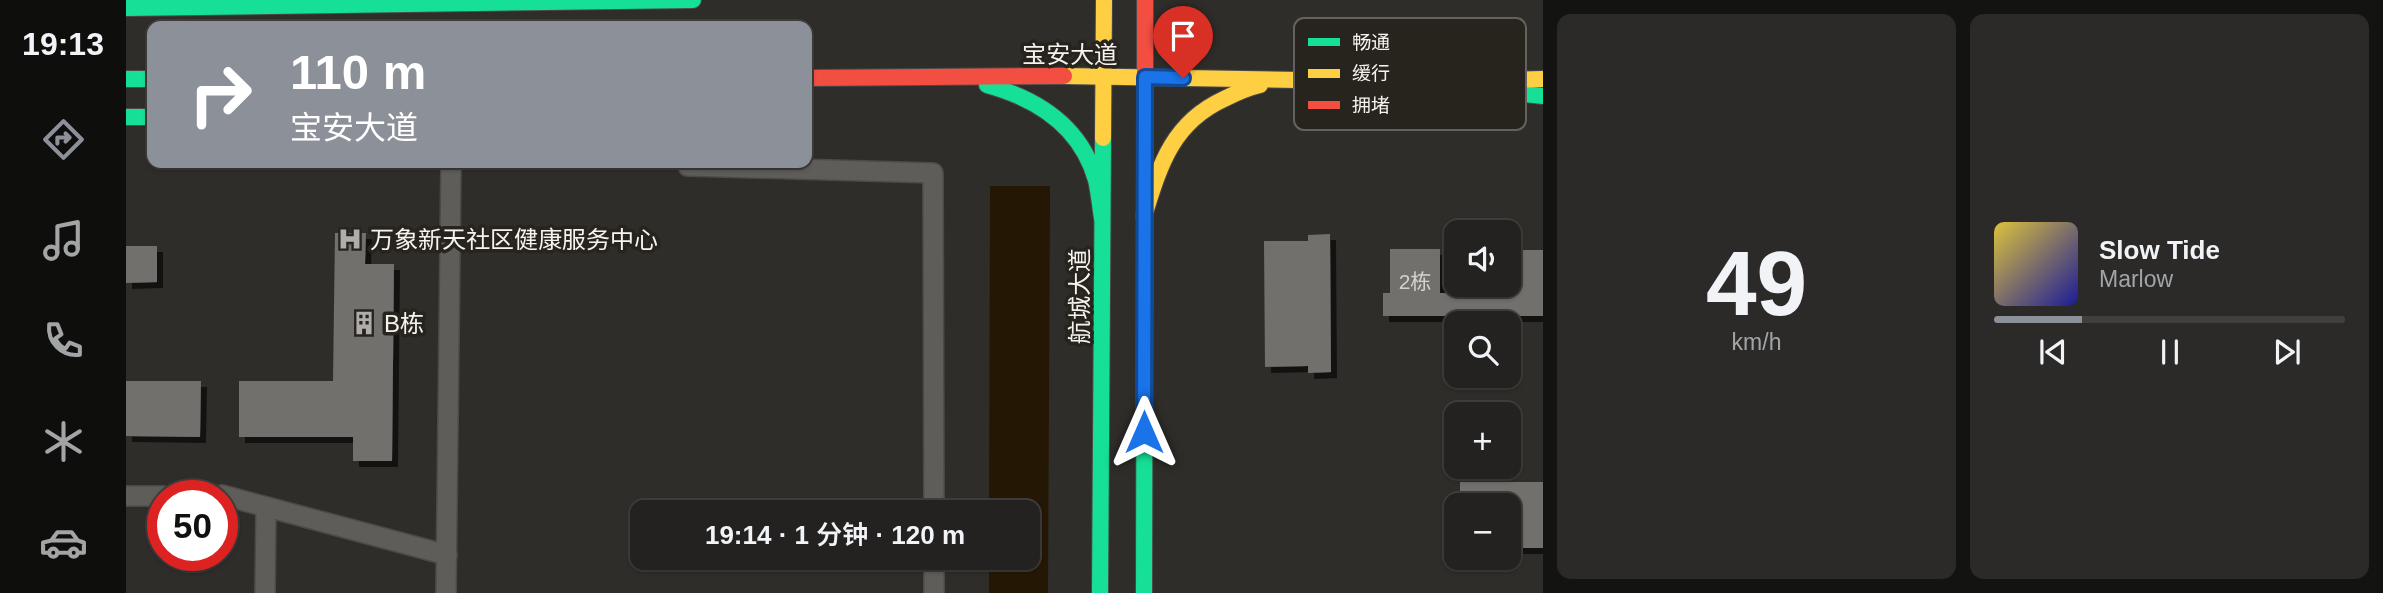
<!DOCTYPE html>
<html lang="zh">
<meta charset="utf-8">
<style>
:root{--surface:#232220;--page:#2b2a29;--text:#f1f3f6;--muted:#a3a4a5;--line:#403f3e;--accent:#8c9099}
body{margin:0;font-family:Helvetica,"Noto Sans SC",sans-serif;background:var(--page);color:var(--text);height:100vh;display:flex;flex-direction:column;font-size:26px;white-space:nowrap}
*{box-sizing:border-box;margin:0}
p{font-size:23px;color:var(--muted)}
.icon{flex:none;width:38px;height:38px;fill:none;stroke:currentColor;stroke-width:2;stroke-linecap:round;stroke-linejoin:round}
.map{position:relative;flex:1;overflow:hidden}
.panel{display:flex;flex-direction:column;gap:14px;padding:14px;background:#131312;width:840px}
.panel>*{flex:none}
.guide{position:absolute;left:21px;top:21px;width:665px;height:147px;border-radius:14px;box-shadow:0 2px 5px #0004,0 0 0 2px var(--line);background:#8c9099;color:#fff;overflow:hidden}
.buttons{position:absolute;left:1318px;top:220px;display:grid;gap:14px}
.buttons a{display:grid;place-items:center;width:77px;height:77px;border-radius:14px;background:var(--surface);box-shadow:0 2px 5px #0004,0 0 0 2px var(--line);font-size:35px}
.speed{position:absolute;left:21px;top:480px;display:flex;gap:14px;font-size:35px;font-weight:700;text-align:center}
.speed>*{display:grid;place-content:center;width:91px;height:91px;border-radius:50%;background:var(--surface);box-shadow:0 2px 5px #0004,0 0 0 2px var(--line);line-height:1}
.speed .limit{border:10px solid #d22;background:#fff;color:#111}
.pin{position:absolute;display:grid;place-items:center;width:60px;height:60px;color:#fff;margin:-72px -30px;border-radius:50% 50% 50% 0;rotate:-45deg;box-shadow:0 0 7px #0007}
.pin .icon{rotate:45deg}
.me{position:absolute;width:77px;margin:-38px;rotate:0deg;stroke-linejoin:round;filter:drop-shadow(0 0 5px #0008)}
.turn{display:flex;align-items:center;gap:24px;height:147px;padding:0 28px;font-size:32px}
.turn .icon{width:91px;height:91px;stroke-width:2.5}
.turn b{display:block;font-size:49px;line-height:60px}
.panel .widget{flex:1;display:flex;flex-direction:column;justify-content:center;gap:10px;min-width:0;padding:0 24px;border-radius:14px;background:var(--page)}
.panel .dial{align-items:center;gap:0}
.dial b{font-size:91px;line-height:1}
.song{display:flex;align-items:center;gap:21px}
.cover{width:84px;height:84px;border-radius:10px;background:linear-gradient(135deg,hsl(50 70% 55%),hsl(240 70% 35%))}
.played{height:7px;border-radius:4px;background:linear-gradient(90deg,var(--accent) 25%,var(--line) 25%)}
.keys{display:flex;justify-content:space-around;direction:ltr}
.panel .tiles{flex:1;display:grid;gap:14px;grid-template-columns:repeat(2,1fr)}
.trip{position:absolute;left:504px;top:500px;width:410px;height:70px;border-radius:14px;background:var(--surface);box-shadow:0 2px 5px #0004,0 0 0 2px var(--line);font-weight:600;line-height:70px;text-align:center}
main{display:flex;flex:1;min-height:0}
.menu{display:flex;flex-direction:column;width:126px;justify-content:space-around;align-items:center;background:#0e0e0d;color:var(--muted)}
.menu .icon{width:49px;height:49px}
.menu .current{color:var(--accent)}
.menu b{font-size:32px;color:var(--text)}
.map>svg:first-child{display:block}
.water{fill:#241704}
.building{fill:#72706d;filter:url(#shadow)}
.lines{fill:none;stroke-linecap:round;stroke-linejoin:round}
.street-casing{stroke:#4b4a48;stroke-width:22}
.fast-casing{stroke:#4b4a48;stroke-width:18}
.slow-casing{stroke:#4b4a48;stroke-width:18}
.jam-casing{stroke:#4b4a48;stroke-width:18}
.street{stroke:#5e5d5a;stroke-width:19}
.fast{stroke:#16e098;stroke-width:16}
.slow{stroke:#ffcf43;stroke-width:16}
.jam{stroke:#f24e42;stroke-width:16}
.route-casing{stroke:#114b97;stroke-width:18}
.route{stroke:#1a73e8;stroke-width:12}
.labels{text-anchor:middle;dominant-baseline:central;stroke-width:7;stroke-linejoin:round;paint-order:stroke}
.number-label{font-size:21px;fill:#d4d2ce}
.street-label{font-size:24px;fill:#f5f2ef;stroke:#27241e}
.poi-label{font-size:24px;fill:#f5f2ef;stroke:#27241e;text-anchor:start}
.key{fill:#27241e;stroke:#65625d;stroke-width:2}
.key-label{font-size:19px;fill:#f5f2ef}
</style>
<main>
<nav class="menu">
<b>19:13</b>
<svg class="icon current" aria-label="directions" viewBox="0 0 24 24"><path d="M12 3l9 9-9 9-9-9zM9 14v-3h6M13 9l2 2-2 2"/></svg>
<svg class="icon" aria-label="music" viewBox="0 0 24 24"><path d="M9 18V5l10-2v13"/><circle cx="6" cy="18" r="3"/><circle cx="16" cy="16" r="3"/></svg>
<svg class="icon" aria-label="phone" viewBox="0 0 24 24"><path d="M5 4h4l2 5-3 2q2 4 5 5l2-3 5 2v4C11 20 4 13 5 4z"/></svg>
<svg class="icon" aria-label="climate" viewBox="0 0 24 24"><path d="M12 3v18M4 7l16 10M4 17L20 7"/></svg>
<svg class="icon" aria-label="car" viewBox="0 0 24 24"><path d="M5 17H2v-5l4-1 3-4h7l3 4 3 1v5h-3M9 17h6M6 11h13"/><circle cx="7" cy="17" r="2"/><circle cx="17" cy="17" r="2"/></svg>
</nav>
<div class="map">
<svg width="1417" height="593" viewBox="0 0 1417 593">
<defs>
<filter id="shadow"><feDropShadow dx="6" dy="6" stdDeviation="0" flood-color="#0009"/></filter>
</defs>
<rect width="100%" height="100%" fill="#2f2d2a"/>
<!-- water -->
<path class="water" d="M864,186H924L922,593H863V558H901V513H863Z"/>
<!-- building -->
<g class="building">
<path d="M209,233H240L239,264H268L266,461H227V437H113V381H207Z"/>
<path d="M1204,234L1205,372L1182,373V366L1139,367L1138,241H1182V235Z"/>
<path d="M0,246H31V282L0,283Z"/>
<path d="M1264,249H1314V293H1351V285H1382V250H1417V316H1257V293H1264Z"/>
<path d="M0,381H75L74,437L0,436Z"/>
<path d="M1334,482H1417V548H1382V506L1334,504Z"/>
</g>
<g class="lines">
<!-- street casing -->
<g class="street-casing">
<g id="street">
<path d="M561,163L562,166L807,173L808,513"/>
<path d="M96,495L321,555"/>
<path d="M0,496H37"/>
<path d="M808,558V593"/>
<path d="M139,593L140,507"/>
<path d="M320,593L325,163"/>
</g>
</g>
<!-- fast casing -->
<g class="fast-casing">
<g id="fast">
<path d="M0,8L567,0"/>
<path d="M0,79H26"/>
<path d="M861,85C912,99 955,127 970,180C973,193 974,206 976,218"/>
<path d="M1368,91L1417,96"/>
<path d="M0,117H26"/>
<path d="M974,593L977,138"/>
<path d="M1018,593L1019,163"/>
</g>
</g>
<!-- slow casing -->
<g class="slow-casing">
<g id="slow">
<path d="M938,76L1285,82L1417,79"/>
<path d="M977,138L978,0"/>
<path d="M1018,216C1034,165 1046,123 1098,99C1110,93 1121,88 1134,85"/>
</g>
</g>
<!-- jam casing -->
<g class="jam-casing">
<g id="jam">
<path d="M681,78L938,76"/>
<path d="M1019,163V0"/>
</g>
</g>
<!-- street -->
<use href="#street" class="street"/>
<!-- fast -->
<use href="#fast" class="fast"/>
<!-- slow -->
<use href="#slow" class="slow"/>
<!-- jam -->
<use href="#jam" class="jam"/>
</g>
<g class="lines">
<!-- route casing -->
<g class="route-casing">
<path id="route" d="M1018,432L1019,77L1057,78"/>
</g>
<!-- route -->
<use href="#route" class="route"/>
</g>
<!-- icons -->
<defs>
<g id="hospital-bare" transform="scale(1.89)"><path d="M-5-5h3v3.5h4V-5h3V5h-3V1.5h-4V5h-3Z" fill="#b0adaa" stroke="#27241e" stroke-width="2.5" paint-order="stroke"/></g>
<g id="building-bare" transform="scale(1.89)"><path d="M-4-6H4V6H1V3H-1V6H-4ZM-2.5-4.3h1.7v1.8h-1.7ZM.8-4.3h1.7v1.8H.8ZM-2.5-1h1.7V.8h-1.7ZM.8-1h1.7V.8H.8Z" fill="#b0adaa" stroke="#27241e" stroke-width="2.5" paint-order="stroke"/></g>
</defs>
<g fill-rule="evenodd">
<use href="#hospital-bare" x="224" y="239"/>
<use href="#building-bare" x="238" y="323"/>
</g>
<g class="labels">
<!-- number labels -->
<g class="number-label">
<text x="1289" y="281">2栋</text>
</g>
<!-- street labels -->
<g class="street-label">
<text x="944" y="54">宝安大道</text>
<text transform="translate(953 296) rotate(-90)">航城大道</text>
</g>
<!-- poi labels -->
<g class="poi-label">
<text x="244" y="239">万象新天社区健康服务中心</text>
<text x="258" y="323">B栋</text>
</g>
</g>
<!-- legend -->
<rect x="1168" y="18" width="232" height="112" rx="10" class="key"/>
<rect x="1182" y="38" width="32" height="8" fill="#16e098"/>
<rect x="1182" y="69" width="32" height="9" fill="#ffcf43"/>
<rect x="1182" y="101" width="32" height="8" fill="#f24e42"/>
<g class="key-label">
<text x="1226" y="49">畅通</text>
<text x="1226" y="80">缓行</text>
<text x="1226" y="112">拥堵</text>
</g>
</svg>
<div class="buttons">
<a><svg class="icon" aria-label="sound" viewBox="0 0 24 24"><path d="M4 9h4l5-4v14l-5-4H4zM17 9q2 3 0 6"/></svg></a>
<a><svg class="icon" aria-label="search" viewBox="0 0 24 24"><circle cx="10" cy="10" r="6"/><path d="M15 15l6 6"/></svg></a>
<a>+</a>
<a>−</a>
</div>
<div class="speed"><div class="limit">50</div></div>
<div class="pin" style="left:1057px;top:78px;background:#d93025"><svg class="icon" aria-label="arrive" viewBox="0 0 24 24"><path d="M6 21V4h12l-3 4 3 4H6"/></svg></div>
<svg class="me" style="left:1018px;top:432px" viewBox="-20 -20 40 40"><path d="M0-17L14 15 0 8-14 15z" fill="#1a73e8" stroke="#fff" stroke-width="4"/></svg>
<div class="trip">19:14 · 1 分钟 · 120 m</div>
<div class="guide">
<div class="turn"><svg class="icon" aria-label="right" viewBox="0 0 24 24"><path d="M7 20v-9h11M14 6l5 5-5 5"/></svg><div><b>110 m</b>宝安大道</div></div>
</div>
</div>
<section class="panel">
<div class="tiles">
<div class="widget dial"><b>49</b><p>km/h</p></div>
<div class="widget">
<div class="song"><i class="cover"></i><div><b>Slow Tide</b><p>Marlow</p></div></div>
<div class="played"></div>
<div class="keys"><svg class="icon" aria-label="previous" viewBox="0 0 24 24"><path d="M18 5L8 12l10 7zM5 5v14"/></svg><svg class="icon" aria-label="pause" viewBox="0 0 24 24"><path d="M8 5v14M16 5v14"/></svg><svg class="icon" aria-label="next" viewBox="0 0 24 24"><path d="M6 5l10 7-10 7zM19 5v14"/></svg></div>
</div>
</div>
</section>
</main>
